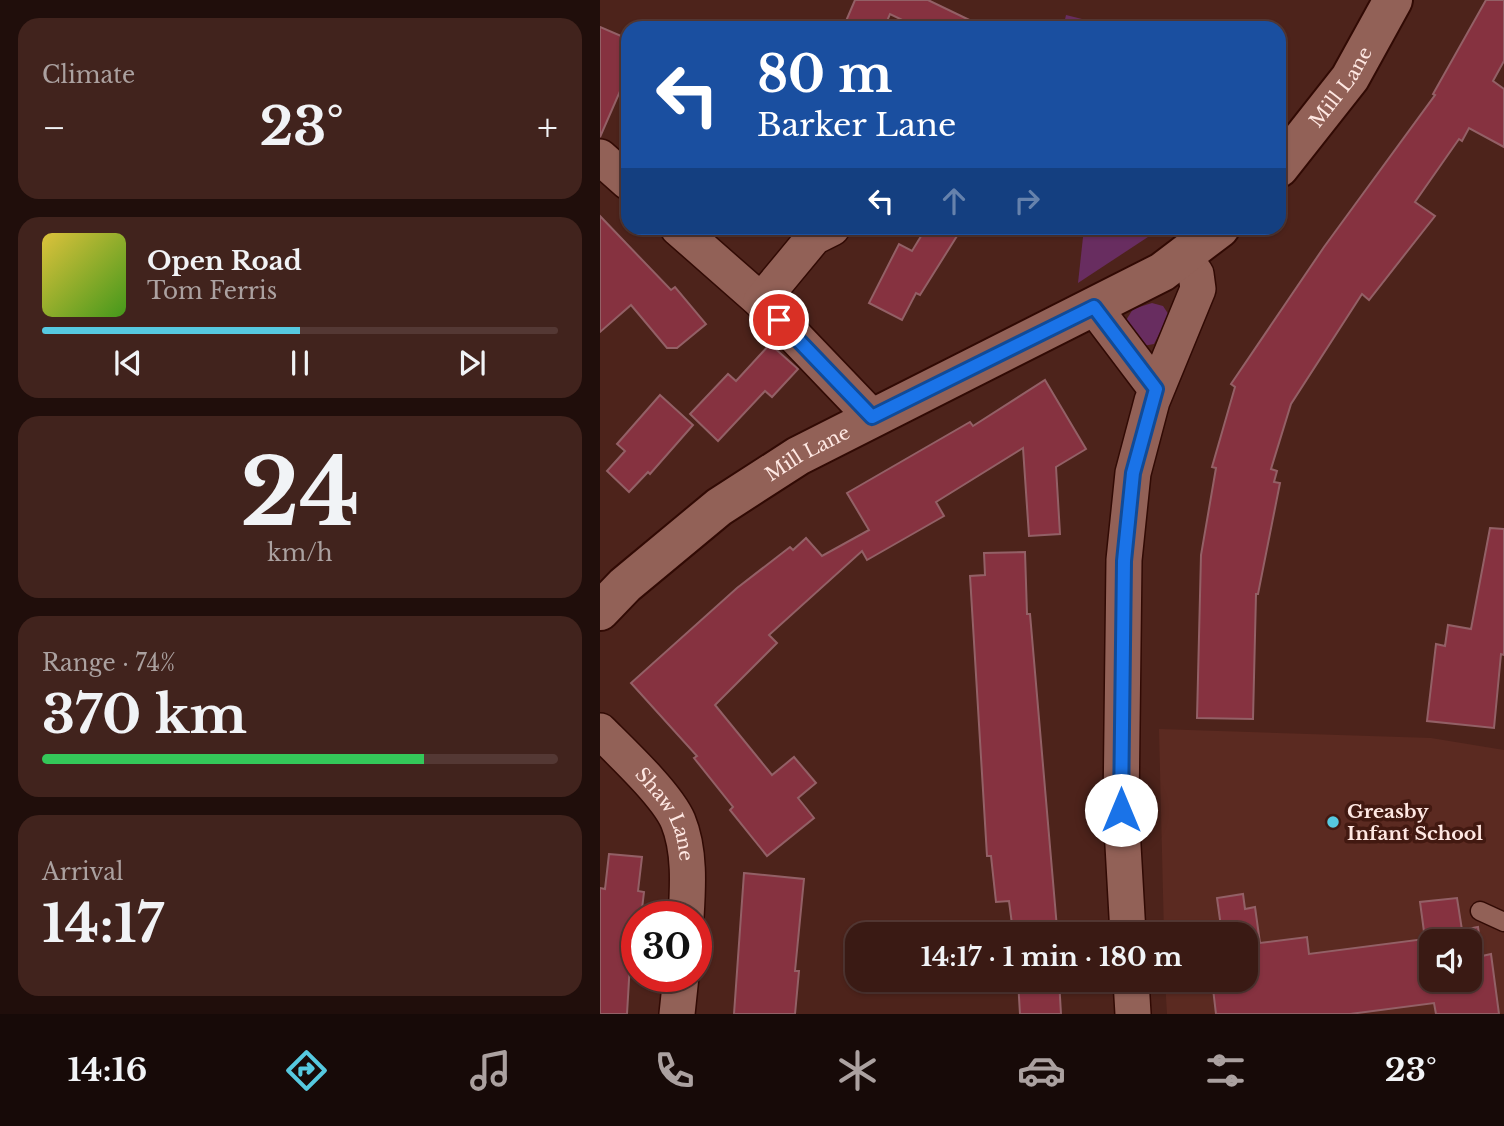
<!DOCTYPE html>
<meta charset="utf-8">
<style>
:root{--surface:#3a1a14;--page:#41231d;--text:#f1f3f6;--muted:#aba1a0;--line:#543834;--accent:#56c9e0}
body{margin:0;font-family:"Libre Baskerville",serif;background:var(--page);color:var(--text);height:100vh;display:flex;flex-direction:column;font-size:26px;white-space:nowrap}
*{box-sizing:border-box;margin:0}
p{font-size:23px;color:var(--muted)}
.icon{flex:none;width:38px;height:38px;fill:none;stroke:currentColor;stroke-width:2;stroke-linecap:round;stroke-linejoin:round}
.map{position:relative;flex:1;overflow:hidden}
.drawer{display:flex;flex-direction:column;gap:18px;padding:18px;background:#200e0b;width:600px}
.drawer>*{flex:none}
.top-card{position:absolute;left:21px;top:21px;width:665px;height:214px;border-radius:21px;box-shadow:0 2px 5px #0004,0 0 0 2px var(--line);background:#1a4fa0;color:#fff;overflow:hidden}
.buttons{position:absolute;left:819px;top:929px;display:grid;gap:14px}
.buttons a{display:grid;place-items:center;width:63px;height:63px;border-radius:14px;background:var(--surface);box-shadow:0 2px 5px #0004,0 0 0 2px var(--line);font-size:35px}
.speed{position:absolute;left:21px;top:901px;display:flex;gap:14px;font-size:35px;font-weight:700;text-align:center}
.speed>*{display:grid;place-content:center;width:91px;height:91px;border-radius:50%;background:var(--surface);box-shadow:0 2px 5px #0004,0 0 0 2px var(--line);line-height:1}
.speed .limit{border:10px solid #d22;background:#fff;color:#111}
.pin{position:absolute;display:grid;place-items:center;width:60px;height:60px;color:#fff;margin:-30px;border:4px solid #fff;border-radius:50%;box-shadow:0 2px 7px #0007}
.me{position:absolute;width:77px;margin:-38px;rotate:0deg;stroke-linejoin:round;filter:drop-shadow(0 0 5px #0008)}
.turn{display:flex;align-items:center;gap:24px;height:147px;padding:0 21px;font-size:32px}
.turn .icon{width:91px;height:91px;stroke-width:2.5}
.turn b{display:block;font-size:49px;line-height:60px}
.lanes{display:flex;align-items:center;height:66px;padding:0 21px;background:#0003;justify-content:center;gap:35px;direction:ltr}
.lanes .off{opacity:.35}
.big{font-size:52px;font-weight:700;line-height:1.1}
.drawer .widget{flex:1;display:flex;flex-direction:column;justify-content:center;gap:10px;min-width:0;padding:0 24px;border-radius:21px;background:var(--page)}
.drawer .dial{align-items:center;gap:0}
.dial b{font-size:91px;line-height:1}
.song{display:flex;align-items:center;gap:21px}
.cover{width:84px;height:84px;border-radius:10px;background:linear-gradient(135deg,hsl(50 70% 55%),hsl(100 70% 35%))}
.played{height:7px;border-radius:4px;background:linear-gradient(90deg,var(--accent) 50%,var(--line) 50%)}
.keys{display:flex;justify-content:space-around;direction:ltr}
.heat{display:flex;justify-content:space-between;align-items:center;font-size:38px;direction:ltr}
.charge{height:10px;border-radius:5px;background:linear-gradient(90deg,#34c759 74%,var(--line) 0)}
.trip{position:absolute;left:245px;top:922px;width:413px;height:70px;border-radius:21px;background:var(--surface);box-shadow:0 2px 5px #0004,0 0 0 2px var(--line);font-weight:700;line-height:70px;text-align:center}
.dock{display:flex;height:112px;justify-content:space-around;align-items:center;background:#170a08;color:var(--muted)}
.dock .icon{width:49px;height:49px}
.dock .active{color:var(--accent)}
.dock b{font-size:32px;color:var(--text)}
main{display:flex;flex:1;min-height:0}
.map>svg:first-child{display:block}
.built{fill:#5b2a21;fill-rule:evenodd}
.green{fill:#682d60}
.building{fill:#863240;stroke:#936066;stroke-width:2;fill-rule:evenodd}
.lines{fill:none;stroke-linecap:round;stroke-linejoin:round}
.service-casing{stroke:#310a04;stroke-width:21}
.minor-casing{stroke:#310a04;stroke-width:38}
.tertiary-casing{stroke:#310a04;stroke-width:42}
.service{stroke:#926157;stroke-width:18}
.minor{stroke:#926157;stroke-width:35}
.tertiary{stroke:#926157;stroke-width:38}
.route-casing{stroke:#114b97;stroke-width:18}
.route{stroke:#1a73e8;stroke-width:12}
.poi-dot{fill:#56c9e0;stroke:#421911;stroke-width:2.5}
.labels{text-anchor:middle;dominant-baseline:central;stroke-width:7;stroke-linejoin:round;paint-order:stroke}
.street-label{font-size:19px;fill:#fee7e2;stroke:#421911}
.poi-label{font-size:19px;font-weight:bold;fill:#fee7e2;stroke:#421911;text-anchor:start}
</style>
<main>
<section class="drawer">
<div class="widget"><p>Climate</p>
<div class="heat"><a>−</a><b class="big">23°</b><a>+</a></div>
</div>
<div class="widget">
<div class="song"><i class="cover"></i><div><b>Open Road</b><p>Tom Ferris</p></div></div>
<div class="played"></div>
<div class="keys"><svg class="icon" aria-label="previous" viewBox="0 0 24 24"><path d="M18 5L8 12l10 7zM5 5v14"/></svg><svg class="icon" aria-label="pause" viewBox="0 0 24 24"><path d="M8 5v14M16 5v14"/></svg><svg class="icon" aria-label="next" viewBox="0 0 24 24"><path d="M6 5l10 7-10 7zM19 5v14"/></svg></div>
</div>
<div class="widget dial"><b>24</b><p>km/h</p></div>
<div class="widget"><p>Range · 74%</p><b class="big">370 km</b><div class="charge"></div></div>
<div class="widget"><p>Arrival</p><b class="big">14:17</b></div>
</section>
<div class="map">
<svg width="904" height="1014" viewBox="0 0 904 1014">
<rect width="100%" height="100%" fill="#4d231b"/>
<!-- built -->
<path class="built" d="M559,729L831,738L904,750V1014H567L565,980H646V934H564ZM831,942H870V980H831Z"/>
<!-- green -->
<g class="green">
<path d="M466,15L518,28H463Z"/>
<path d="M484,228H554L551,235L478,283Z"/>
<path d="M552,303L563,306L569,315L554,344L543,346L525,322L533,309Z"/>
</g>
<!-- building -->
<g class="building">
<path d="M255,0H328L386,28H319L290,14L284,28H243Z"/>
<path d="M886,0H904V61L893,81L904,89V147L869,128L862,141L859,139L815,202L835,216L769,300L762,294L691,404L671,469L677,471L674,482L680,483L658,594H656L653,719L597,718L601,555L616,468L612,467L635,387L631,384L724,247L835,95L833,94Z"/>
<path d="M0,27L28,39V73L0,137Z"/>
<path d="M0,216L71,290L75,287L106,324L77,348H67L31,305L0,332Z"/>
<path d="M326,228H362L320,295L316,293L302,320L269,303L299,244L312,251Z"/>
<path d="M170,344L198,369L172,397L165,391L118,441L90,414L128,374L136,381Z"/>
<path d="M445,380L486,449L456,467L460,534L429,536L423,448L336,502L344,516L267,560L262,551L169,635L177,643L115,705L172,775L194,757L216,783L198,798L214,818L167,856L130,810L133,807L94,758L97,756L31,683L137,588L190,547L193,550L206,538L222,556L269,530L247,493L370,422L373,426Z"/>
<path d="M60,395L93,425L50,474L48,472L29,492L7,471L25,451L17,444Z"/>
<path d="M890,528L904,529V655L901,654L894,728L827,721L836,644L845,646L848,625L871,629Z"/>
<path d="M425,552L427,614H430L457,928L413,932L409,901L396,902L391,856H387L370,576L385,575L384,553Z"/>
<path d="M9,854L42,857L38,891L44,892L41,917H37V947L31,946L27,1014H0V888L5,889Z"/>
<path d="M144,873L204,879L195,971H199L195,1014H134Z"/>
<path d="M643,894L645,909L655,907L660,943L707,937L709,954L825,939L820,902L857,898L862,930L878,927L882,956L891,954L899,1014H836L834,1003L750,1014H616L612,980H646V934H622L617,898ZM831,942H870V980H831Z"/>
<path d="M418,980H459L461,1014H420Z"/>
</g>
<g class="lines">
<!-- service casing -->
<g class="service-casing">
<path id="service" d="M880,911L904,922"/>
</g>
<!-- minor casing -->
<g class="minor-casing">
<g id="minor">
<path d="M0,157L28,182"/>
<path d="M78,228L161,301L272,417"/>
<path d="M161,301L214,237L232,228"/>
<path d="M494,307L556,389"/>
<path id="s1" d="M0,731C21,752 67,795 78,821C90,850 88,886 86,917"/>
<path d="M528,934L521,810L524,560L533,473L552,401L598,289L596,274L583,256"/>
<path d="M531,980L533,1014"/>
<path d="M77,1014L81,976"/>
</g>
</g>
<!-- tertiary casing -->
<g class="tertiary-casing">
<g id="tertiary">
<path id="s2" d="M679,168L750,78L793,0"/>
<path id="s3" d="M0,611L25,585L119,507L198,456L562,272L620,228"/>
</g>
</g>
<!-- service -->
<use href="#service" class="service"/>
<!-- minor -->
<use href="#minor" class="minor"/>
<!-- tertiary -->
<use href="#tertiary" class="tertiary"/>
</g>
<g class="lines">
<!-- route casing -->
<g class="route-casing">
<path id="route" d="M179,320L272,417L494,307L556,389L533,473L524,561L521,810"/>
</g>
<!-- route -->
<use href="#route" class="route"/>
</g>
<!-- markers -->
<circle class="poi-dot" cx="733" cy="822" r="7"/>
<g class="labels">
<!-- street labels -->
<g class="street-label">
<text stroke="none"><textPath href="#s2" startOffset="102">Mill Lane</textPath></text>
<text stroke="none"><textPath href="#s3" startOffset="262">Mill Lane</textPath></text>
<text stroke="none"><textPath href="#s1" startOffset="108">Shaw Lane</textPath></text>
</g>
<!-- poi labels -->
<g class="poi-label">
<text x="747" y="811">Greasby<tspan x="747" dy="22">Infant School</tspan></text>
</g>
</g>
</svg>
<div class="buttons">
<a><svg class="icon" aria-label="sound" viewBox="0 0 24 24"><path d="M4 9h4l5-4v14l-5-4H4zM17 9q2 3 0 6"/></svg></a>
</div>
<div class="speed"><div class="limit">30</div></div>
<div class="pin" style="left:179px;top:320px;background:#d93025"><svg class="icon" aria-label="arrive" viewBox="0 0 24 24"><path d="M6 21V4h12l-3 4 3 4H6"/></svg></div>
<svg class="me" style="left:521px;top:810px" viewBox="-20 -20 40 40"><circle r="19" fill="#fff"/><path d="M0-13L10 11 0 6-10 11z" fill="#1a73e8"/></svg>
<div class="trip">14:17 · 1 min · 180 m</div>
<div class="top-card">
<div class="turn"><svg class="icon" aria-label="left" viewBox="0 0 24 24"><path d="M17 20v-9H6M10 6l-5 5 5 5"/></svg><div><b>80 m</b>Barker Lane</div></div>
<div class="lanes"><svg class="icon" aria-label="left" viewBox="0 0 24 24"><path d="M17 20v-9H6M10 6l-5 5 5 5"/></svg><svg class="icon off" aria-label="ahead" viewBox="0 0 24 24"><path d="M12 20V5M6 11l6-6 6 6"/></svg><svg class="icon off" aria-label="right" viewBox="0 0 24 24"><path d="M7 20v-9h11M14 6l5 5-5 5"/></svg></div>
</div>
</div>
</main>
<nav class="dock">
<b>14:16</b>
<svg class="icon active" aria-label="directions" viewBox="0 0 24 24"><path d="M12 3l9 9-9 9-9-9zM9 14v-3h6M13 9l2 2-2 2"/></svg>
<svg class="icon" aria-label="music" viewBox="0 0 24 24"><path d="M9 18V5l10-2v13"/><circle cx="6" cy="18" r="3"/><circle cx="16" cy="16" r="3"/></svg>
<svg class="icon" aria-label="phone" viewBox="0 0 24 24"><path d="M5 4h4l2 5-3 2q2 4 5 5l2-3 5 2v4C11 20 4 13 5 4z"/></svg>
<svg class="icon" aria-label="climate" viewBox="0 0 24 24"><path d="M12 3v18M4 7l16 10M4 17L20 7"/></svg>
<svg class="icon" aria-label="car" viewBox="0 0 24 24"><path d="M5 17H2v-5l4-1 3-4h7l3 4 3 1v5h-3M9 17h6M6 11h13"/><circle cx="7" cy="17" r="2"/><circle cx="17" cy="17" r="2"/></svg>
<svg class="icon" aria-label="filters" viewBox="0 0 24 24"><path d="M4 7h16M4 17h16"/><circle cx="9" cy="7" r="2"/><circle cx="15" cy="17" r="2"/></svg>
<b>23°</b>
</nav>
